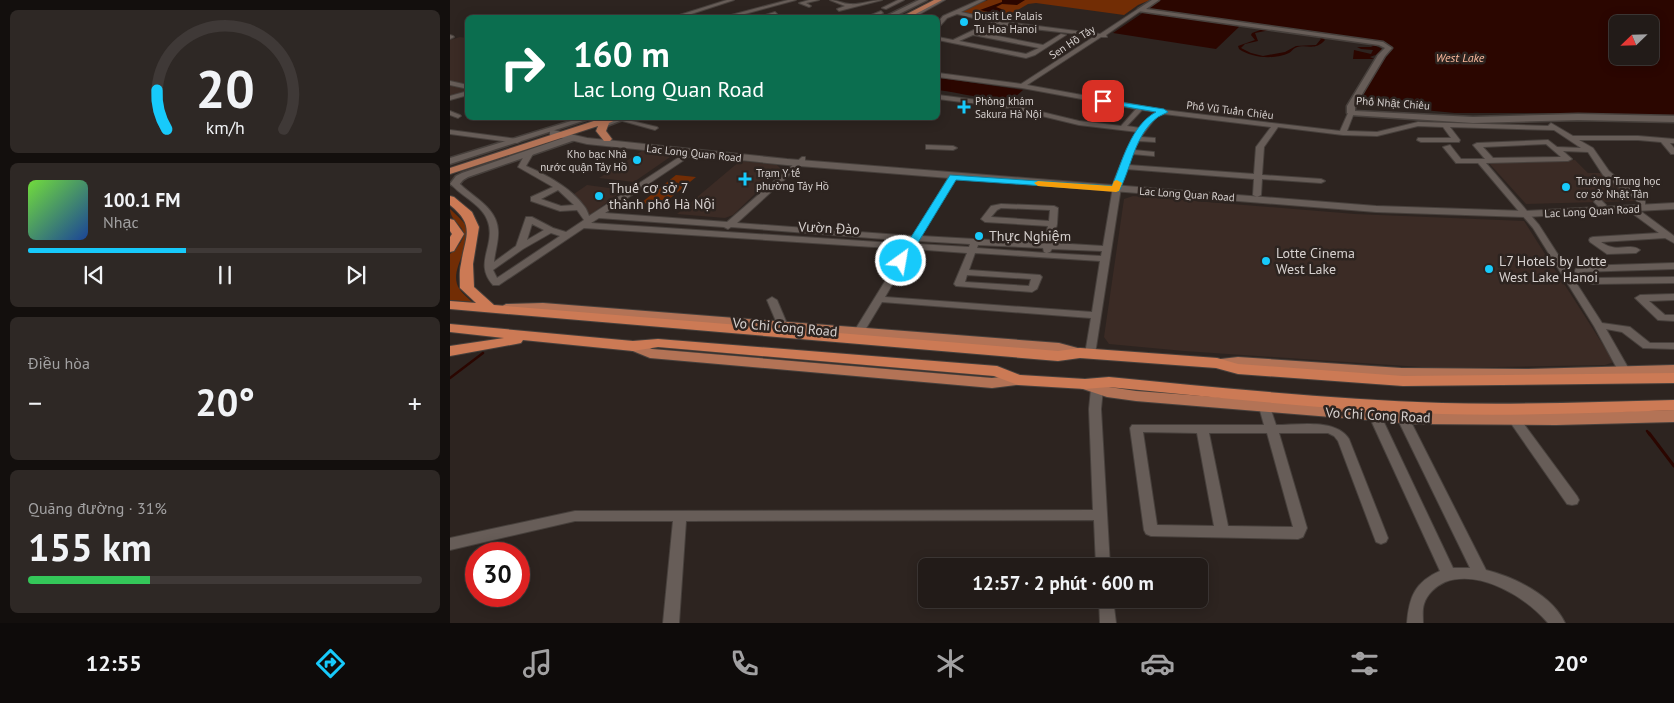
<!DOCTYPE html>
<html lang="vi">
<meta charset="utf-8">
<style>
:root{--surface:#221b18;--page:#2e2825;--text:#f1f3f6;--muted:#a2a1a2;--line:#3f3937;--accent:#17cafb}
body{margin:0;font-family:"PT Sans",sans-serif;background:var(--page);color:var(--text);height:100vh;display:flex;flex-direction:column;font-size:19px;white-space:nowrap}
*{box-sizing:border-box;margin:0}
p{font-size:16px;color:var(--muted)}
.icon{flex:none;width:28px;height:28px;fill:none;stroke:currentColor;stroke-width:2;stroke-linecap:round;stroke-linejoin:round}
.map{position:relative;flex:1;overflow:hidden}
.details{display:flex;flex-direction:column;gap:10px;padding:10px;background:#130f0d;width:450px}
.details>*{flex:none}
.banner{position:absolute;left:15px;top:15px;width:475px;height:105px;border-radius:8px;box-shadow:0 2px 12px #0003,0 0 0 1px var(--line);background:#0b6e4f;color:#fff;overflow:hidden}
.needle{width:32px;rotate:247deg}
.tools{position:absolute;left:1159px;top:15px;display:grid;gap:10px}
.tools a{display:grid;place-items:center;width:50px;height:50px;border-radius:8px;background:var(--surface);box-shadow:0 2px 12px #0003,0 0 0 1px var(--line);font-size:25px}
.speed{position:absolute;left:15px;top:542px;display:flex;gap:10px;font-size:25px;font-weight:700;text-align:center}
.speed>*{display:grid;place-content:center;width:65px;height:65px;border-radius:50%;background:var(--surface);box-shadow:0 2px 12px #0003,0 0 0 1px var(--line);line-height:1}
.speed .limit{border:8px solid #d22;background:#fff;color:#111}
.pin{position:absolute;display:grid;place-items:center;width:42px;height:42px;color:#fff;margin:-21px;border-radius:10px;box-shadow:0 2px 8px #0006}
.me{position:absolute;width:55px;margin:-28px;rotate:32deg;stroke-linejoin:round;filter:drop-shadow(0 0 4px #0008)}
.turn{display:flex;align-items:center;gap:18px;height:105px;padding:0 25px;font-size:22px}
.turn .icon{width:65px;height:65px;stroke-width:2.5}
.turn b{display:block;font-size:35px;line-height:42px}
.big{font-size:38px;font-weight:600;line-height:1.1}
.details .card{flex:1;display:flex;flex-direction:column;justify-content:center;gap:8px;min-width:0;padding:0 18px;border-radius:8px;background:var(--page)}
.details .dial{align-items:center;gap:0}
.dial svg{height:130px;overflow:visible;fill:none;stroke:var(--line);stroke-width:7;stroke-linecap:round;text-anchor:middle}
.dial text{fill:var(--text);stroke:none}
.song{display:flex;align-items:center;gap:15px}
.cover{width:60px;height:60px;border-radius:8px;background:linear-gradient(135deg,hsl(100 70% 55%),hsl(220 70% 35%))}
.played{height:5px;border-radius:2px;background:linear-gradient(90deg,var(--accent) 40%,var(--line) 40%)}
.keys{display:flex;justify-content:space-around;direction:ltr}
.heat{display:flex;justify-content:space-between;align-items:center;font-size:28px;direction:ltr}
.charge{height:8px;border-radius:4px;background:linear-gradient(90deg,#34c759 31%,var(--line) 0)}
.trip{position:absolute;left:468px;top:558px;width:290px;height:50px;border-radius:8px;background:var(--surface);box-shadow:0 2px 12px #0003,0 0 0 1px var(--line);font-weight:600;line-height:50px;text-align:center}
.tabs{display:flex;height:80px;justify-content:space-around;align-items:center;background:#0e0b0a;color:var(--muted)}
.tabs .icon{width:35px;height:35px}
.tabs .selected{color:var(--accent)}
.tabs b{font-size:22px;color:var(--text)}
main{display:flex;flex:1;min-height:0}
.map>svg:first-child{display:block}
.built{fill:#3b2b25}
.green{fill:#722d05}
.water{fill:#2b0600;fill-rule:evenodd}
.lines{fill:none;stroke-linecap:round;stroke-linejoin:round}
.stream-far2{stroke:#2b0600;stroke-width:1}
.stream-far1{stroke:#2b0600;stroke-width:2.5}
.stream{stroke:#2b0600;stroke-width:3}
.pedestrian-casing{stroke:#47403c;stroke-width:8}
.minor-casing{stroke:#47403c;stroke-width:2}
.tertiary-casing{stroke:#47403c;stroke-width:3}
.secondary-casing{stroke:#47403c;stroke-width:2}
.primary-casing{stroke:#47403c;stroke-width:2}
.trunk-casing{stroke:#47403c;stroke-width:2}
.pedestrian{stroke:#675d58;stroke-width:6}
.minor{fill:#675d58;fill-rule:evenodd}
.tertiary{fill:#675d58;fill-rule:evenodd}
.secondary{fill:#675d58;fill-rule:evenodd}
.primary{fill:#b37356;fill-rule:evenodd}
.trunk{fill:#cc7a55;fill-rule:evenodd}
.route{fill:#17cafb;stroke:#0f83a3}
.slow{fill:#f59e0b}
.poi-dot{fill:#17cafb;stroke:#2d2420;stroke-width:2}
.labels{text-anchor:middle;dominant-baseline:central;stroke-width:5;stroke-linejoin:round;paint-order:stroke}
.far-poi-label{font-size:11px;fill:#d6d0ce;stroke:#2d2420;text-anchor:start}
.far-street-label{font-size:11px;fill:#d6d0ce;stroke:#2d2420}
.far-water-label{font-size:12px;font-style:italic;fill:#f9b89c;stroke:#2d2420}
.poi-label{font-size:14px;fill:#d6d0ce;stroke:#2d2420;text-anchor:start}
.street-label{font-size:14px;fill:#d6d0ce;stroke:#2d2420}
</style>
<main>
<section class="details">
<div class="card dial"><svg viewBox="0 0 100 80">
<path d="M14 69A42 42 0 1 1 86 69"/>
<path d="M14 69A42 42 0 0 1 8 45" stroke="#17cafb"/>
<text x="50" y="56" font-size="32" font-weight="700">20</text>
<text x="50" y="72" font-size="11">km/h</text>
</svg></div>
<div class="card">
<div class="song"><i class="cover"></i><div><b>100.1 FM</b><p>Nhạc</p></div></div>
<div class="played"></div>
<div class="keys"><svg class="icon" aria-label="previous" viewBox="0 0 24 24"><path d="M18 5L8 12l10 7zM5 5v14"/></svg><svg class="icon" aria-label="pause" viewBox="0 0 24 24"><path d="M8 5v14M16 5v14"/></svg><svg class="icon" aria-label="next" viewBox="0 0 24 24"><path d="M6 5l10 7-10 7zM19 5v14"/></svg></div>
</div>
<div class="card"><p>Điều hòa</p>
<div class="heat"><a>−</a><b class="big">20°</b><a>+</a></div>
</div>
<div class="card"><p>Quãng đường · 31%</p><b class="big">155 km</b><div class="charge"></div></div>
</section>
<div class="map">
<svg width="1224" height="623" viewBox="0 0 1224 623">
<rect width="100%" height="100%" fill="#2d2420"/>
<!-- built -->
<g class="built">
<path d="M10,37L17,38V93L0,98V40Z"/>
<path d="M192,151L219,154L220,157L184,182L149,178Z"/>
<path d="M1125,160L1138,173H1154L1188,201L1076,204L1038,162Z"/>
<path d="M290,161L327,165L331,169L283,215L275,218L227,214Z"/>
<path d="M137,185L174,190L141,214H138L136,208L124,194Z"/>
<path d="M683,196L905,214L1074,221L1164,362L1155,365L986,368L734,351L659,344L654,337L674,199Z"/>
</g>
<!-- green -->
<g class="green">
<path d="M538,0H700L688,5L674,15L586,3L578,4L549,21L510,11Z"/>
<path d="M226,175L246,177L212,205L191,203Z"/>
<path d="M0,209C5,214 10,218 14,223C26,242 1,265 7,284C9,291 17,297 22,302L0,300V254C30,227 1,228 0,209Z"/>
</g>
<!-- water -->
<g class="water">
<path d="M552,0H575L567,5L552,4L546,7L554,10L555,13L547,14L530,10L552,2Z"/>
<path d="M709,0H1224V115L1108,113H1005L912,104L909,103L933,57L942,50L938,44L917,39L898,38L694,9ZM1168,24H1200V56H1168Z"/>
<path d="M694,12L791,25L766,49L663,33Z"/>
<path d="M813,29H826L871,36L875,40C864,52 857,43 845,48C843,49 841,52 839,53C824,60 802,58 789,49L788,46L805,40L801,35L802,33ZM820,30L867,36L871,39L866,45L846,46L835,52L813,56L801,53L791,48L795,44L808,41L805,33Z"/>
<path d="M923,44L932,49L928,54L920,57L924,59H903L904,50L921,54L923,50L911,49L907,47H921L923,46L921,45Z"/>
<path d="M490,78L573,90L562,100C537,101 513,93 488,90V80Z"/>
</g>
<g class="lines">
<!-- stream-far2 -->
<path class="stream-far2" d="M316,8L346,0"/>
<!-- stream-far1 -->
<g class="stream-far1">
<path d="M0,378L33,353"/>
<path d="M1197,431L1200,435"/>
</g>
<!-- stream -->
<path class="stream" d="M1199,433L1224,466"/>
<!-- pedestrian casing -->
<g class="pedestrian-casing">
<path id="pedestrian" d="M1224,266L1129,269L1128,271L1130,275L1142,281L1224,280"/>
</g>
<!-- minor casing -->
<g class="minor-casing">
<g id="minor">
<path d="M277,0H284L229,18H220Z"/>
<path d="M338,0H346L280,18H270Z"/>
<path d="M359,0H369L356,3L361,6L359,7L349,3Z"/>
<path d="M380,0C387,0 393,4 400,4C410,5 422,0 432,0L389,11L387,9L395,6Z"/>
<path d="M448,0H454L436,9L432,8Z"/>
<path d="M489,0H495L463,18H456Z"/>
<path d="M529,0H535L511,12L556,22L650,34L688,9L692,10L656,35L657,37H651L577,85L714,110L890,131L898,113L901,111L904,113L897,131L927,132L968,122L1098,126L1101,123L1123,136H1188L1224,139V143H1220L1224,148V154H1221L1211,142L1188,140H1129L1143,148L1159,171L1195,201V205H1192L1153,175L1138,152L1113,151L1122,159L1118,161L1036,163L1089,225L1152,323L1180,327L1200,343H1224V349L1193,348L1172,332L1156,329L1180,371L1178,374H1170L1144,326L1083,228L1028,163H1006L993,147L1000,145L1011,159H1035L1023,145L1027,143L1098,140L1107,147L1131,148L1104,130L1000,127L1010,140L1009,142H971L967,140L968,138H1001L993,127L968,126L927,136L893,135L828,127L814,147L812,175L871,179L875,181L871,183L812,179L811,195L807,197L803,195L804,179L676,169L672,181L645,354L640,357L635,354L641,318L432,302L412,335H404L403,333L455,249L134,228L49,285H43C23,263 46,246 38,222C33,205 12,197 1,184L2,182H8C22,197 47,207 48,230C49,240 45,251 44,262L66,246L76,217H82L103,228L116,232L134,220L127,210L110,211L81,201V197L103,187L68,167L76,152H79L83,154L76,166C97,175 121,188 134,206C136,208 138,213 139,216L240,150H243V154L155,213L277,222L352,157H355V161L287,223L463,236L499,177L503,175L507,177L471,236L594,243L598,226L535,222L531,219L541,206L551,204L604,206L608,208L607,224L603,243L653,246L664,181L677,149L688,132L629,125L559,108L488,99V95L559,104L629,121L671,126L686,109L572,88L488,77V73L571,84L645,36L556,26L507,14L497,18L490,26H488V22L493,16ZM692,110L706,112L703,114L690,128L677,126ZM714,114L821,127L806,147L804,174L678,165L682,154L704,156V152L684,150L689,141L705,142V138L691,137L707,116ZM1096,144L1111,157L1043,158L1033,147ZM108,190L124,205L111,206L91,199ZM551,208L600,210L599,221L541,217L547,210ZM149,218L274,227L278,229L281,227L460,241L458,244L141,223ZM82,224L94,230L77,240ZM101,233L110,236L47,278L43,270L73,249ZM468,241L520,244L519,247L467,244ZM528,245L593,248L594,252L596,253L527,248ZM463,249L517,253L504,284L506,286L582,292L587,289L592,277L590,275L519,270L525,253L650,261L642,312L435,297ZM602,249L652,251L651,256L597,253L600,252ZM517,275L581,279L579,286L515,282Z"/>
<path d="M431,11L433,13L422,18H414Z"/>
<path d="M325,12L327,14L315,18H306Z"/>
<path d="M532,26L552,25L555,27L533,30L527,32L593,45L611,34L616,35L585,55L576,58L488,40V37L503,40ZM523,35L589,48L576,54L509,41Z"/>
<path d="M0,35L3,36L4,37L0,39Z"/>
<path d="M0,81L18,85V89L0,85Z"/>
<path d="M18,91V95L0,100V96Z"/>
<path d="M0,111L10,115L11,116L8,118L0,115Z"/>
<path d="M169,118L207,127L208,128L205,130L169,120Z"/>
<path d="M0,130L67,139L71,141L67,143L0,134Z"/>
<path d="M476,145L503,146L507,148L503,150L479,149H476Z"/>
<path d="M1145,200H1151L1156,205L1155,207H1149L1144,202Z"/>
<path d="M1179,207H1185L1224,236V243L1215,238L1151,242C1167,254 1180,242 1190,250L1186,253L1157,254L1140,242L1139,240L1140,238L1143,237L1209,233L1179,211Z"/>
<path d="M1224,294V300L1199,301L1215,315H1224V321L1208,320L1185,298L1190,295Z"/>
<path d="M322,297L327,300L338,326L337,328H329L328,326L317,300Z"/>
<path d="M647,385L651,386L653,389L651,409L660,566H646L644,520L236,521L229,623H213L223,521H125L0,550V538L125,511L643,510L639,409L641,389L643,386Z"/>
<path d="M815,403L819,404L826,425C848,425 886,418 899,439L938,538L936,542L931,544L926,542L888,441L884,436L878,433H829L857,528L853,537L848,539L701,536L696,534L694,530L680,428L682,425H814L809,407L811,404ZM693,432L747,433L764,526L707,525ZM759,433H817L843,527L778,526Z"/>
<path d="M925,412L929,413L931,416L1003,568H1020L947,418L949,415H957L959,418L1036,570C1064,577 1102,595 1115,623H1098C1076,597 1030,569 995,582C986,586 977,594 974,604C972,610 973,617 973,623H957C959,597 965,582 990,571L919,416L921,413Z"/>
<path d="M1064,415L1068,416L1127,496L1129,500L1127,504L1122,505L1117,504L1060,422L1058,419L1060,416Z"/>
<path d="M649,599H663L666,623H650Z"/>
</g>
</g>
<!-- tertiary casing -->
<g class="tertiary-casing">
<g id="tertiary">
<path d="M469,0H477L441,18H432Z"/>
<path d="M702,0H709L696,9L933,42L942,48L935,56L905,106V111L1023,117L1128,114L1224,116V122L1128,120L1023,123L901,115L897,113V106L928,55L935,48L929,45L688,11V9Z"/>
<path d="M131,118H142L0,164V158Z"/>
<path d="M167,118H178L154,127L150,124Z"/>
<path d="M122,135L126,138L125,140L18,177L13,180L8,186L5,187L0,184L6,176L12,173Z"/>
</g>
</g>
<!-- secondary casing -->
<g class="secondary-casing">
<path id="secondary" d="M103,130L137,138L337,159L926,206L1075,211L1224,203V209L1075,217L926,212L337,165L137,144L100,135V131Z"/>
</g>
<!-- primary casing -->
<g class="primary-casing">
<g id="primary">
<path d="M484,0H492L458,18H449Z"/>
<path d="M153,118H170L159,123L156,131L162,139L160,141H154L146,131L148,126L0,174V168Z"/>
<path d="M93,303L609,343L635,350L637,353L635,356L630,358L609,353L93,311L56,312L49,308L56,304Z"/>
<path d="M183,341L202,349L542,378L568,375L573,376L576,380L573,384L542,388L200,358L178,349L176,346L178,343Z"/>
<path d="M788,357L951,368L1078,369L1224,365V375L1078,379L951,378L788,367L762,366L760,363L762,360Z"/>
<path d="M635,379L659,387L686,391L966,412L1106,413L1224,410V422L1106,425L966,424L686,401L657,397L630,388L627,384L630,380Z"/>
</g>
</g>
<!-- trunk casing -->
<g class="trunk-casing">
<g id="trunk">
<path d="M0,196L4,197L22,212L29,227L23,264L24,287L44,305L608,351L630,348L767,358L788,364L953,376L1224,373V383L953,386L788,374L766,368L630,358L608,361L0,309V301L26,303L10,288C10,280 9,272 11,264C15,236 26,226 0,205Z"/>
<path d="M0,219L4,220L14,234L4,251L0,252V237L2,234L0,231Z"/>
<path d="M0,324L183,341L208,339L547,366L570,375L635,379L659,377C770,388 881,399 992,403C1069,405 1147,402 1224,400V410C1147,413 1069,416 992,414C881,410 770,398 659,387L635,389L568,385L544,376L208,347L183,351L73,340L71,343L66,344L0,356V346L54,338L0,332Z"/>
</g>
</g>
<!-- pedestrian -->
<use href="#pedestrian" class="pedestrian"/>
<!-- minor -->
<use href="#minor" class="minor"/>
<!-- tertiary -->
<use href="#tertiary" class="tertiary"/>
<!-- secondary -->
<use href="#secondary" class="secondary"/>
<!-- primary -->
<use href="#primary" class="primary"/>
<!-- trunk -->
<use href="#trunk" class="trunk"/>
</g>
<!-- route -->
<path class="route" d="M650,99L714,109L718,112C715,114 711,115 708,117C684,135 682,167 669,191L506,180L455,264H447L446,261L500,175L662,186C672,162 681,125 706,112L653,103L650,102Z"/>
<!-- slow -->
<path class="slow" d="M667,180L672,183L669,191L666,192L588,186L584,183L588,181L662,186L664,181Z"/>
<!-- markers -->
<g class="poi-dot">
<circle cx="514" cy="22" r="5"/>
<path d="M511.5 99.5h5v5h5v5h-5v5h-5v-5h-5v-5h5z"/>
<circle cx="187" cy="160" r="5"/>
<path d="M292.5 171.5h5v5h5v5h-5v5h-5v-5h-5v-5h5z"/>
<circle cx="1116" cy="187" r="5"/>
<circle cx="149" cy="196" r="5"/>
<circle cx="529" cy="236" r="5"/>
<circle cx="816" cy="261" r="5"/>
<circle cx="1039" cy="269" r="5"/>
</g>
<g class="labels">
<!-- far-poi labels -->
<g class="far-poi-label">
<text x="524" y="16">Dusit Le Palais<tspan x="524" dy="13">Tu Hoa Hanoi</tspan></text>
<text x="525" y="101">Phòng khám<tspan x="525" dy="13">Sakura Hà Nội</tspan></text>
<text x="177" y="154" text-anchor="end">Kho bạc Nhà<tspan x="177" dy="13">nước quận Tây Hồ</tspan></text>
<text x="306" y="173">Trạm Y tế<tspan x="306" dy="13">phường Tây Hồ</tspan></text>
<text x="1126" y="181">Trường Trung học<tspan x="1126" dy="13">cơ sở Nhật Tân</tspan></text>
</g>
<!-- far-street labels -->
<g class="far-street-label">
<text transform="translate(622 42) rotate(-33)">Sen Hồ Tây</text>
<text transform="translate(943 103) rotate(4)">Phố Nhật Chiêu</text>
<text transform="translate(780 110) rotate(7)">Phố Vũ Tuấn Chiêu</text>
<text transform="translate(244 153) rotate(6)">Lac Long Quan Road</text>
<text transform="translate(737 194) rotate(4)">Lac Long Quan Road</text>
<text transform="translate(1142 211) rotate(-3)">Lac Long Quan Road</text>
</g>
<!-- far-water labels -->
<g class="far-water-label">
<text x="1010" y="57">West Lake</text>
</g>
<!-- poi labels -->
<g class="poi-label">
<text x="159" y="188">Thuế cơ sở 7<tspan x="159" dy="16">thành phố Hà Nội</tspan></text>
<text x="539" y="236">Thực Nghiệm</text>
<text x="826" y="253">Lotte Cinema<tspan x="826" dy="16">West Lake</tspan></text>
<text x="1049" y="261">L7 Hotels by Lotte<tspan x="1049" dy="16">West Lake Hanoi</tspan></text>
</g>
<!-- street labels -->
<g class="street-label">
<text transform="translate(379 228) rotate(3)">Vườn Đào</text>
<text transform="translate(335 327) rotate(5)">Vo Chi Cong Road</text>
<text transform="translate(928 415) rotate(3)">Vo Chi Cong Road</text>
</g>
</g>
</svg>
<div class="tools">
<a><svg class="needle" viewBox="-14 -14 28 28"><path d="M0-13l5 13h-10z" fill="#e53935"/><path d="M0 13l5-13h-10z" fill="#a2a1a2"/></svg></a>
</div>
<div class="speed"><div class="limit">30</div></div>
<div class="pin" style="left:653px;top:101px;background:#d93025"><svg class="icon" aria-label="arrive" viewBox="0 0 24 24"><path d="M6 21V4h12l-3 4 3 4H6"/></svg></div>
<svg class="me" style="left:451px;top:261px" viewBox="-20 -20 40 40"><circle r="17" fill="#17cafb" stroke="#fff" stroke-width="3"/><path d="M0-11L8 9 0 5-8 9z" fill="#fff"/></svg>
<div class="trip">12:57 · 2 phút · 600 m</div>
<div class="banner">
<div class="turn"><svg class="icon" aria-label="right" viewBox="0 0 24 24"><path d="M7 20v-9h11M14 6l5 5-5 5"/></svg><div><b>160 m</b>Lac Long Quan Road</div></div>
</div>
</div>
</main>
<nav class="tabs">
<b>12:55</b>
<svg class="icon selected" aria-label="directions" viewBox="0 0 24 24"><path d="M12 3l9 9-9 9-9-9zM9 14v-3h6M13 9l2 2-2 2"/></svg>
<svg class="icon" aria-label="music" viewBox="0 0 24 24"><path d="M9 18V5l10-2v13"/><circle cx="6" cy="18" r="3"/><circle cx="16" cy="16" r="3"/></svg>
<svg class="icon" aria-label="phone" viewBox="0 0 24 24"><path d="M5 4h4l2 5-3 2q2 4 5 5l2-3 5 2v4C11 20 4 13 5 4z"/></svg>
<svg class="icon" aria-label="climate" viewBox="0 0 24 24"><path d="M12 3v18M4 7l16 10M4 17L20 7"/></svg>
<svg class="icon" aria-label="car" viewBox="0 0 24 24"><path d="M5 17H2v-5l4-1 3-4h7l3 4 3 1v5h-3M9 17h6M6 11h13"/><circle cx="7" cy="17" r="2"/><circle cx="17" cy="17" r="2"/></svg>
<svg class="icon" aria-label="filters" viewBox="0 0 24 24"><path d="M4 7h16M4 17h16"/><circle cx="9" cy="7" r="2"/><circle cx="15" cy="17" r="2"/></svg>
<b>20°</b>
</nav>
